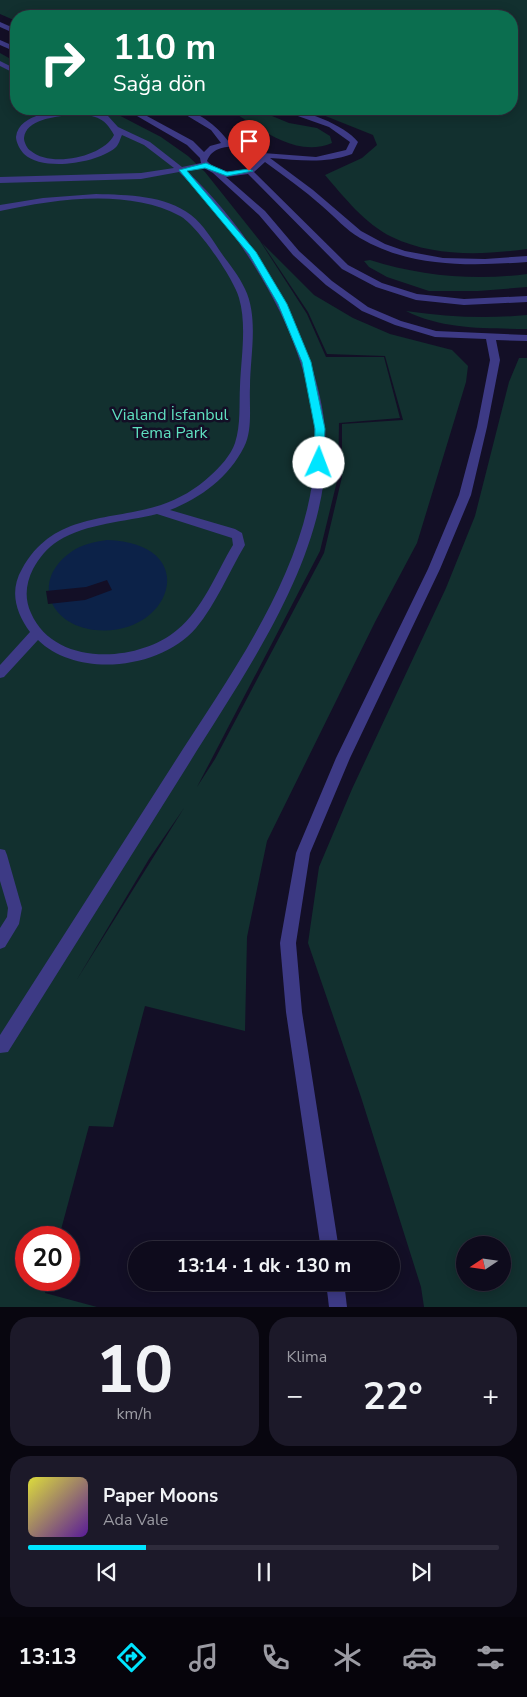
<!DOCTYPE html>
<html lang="tr">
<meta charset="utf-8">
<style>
:root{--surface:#0e0b1c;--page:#1c1929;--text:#f1f3f6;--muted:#9b9ba3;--line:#2e2b3b;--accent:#00e5ff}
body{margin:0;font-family:"Nunito Sans",sans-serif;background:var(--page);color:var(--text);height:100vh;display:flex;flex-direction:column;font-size:19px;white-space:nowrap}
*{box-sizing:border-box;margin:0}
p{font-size:16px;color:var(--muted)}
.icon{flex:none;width:28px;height:28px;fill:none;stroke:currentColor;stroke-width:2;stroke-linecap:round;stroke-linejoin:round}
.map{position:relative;height:1307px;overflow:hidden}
.drawer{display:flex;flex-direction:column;gap:10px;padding:10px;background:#08060f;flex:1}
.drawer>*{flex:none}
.top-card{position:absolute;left:10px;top:10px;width:508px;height:105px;border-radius:20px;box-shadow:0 2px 12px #0003,0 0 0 1px var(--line);background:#0b6e4f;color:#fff;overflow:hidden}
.needle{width:32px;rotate:257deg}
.controls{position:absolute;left:456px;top:1236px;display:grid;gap:10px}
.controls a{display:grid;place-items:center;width:55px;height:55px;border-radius:50%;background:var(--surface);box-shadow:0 2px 12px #0003,0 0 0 1px var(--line);font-size:25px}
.speed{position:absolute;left:15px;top:1226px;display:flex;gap:10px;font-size:25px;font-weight:700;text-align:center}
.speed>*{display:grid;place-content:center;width:65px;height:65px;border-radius:50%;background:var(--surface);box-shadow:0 2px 12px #0003,0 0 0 1px var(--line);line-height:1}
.speed .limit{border:8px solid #d22;background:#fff;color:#111}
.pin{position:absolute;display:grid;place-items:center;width:42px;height:42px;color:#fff;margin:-51px -21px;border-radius:50% 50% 50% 0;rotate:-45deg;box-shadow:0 0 5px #0007}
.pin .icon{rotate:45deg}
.me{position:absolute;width:55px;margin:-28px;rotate:2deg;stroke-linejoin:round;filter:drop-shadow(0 0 4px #0008)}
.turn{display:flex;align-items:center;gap:18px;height:105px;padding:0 20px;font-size:22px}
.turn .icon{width:65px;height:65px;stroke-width:2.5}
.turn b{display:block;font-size:35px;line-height:42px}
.big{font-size:38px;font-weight:700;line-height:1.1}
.drawer .tile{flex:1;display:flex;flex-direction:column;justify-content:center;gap:8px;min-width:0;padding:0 18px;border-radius:20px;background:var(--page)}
.drawer .dial{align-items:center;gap:0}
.dial b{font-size:65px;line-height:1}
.song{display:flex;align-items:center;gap:15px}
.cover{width:60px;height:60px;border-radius:8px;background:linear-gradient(135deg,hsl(60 70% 55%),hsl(270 70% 35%))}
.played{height:5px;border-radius:2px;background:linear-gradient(90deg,var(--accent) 25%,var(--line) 25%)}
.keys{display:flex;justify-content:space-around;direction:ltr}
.heat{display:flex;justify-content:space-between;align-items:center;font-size:28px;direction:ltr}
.drawer .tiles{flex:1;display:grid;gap:10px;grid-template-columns:1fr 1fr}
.tile:last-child{grid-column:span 2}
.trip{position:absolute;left:128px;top:1241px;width:272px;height:50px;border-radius:25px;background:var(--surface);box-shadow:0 2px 12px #0003,0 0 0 1px var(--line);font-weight:700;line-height:50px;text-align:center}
.menu{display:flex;height:80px;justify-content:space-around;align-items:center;background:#06040b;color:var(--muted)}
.menu .icon{width:35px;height:35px}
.menu .selected{color:var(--accent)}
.menu b{font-size:22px;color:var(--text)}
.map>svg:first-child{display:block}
.green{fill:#12302f;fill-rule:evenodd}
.water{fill:#0c2248}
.pier{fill:#130f26}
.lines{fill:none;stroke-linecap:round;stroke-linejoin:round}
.minor{fill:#3d3a85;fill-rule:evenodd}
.route{fill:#00e5ff;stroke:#0095a6}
.labels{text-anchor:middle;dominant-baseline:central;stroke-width:5;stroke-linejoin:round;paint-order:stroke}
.park-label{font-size:16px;fill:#5fe0c0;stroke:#130f26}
</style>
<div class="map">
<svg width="527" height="1307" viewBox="0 0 527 1307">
<rect width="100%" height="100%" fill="#130f26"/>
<!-- green -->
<g class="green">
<path d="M0,0H527V249C483,255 433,257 392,237C365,224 344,197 325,175L362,158L377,145L373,135L308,109H511V16H16V21L0,14Z"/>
<path d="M0,53L16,62V109H107L161,137L188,156L205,172L260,241L307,314L326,357H384L400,418L339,423L338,477L320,551L197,787L215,759L324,553L342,477V424L403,420L385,356L327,354L308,312L262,243L314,295L353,318L390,334L452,350L468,366L466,382L417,543L375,622L267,841L247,937L245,1031L145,1006L113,1127L89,1126L59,1237L26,1238V1280H48L45,1293L97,1307H0ZM184,808L76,981L149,859Z"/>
<path d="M228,109H255L289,123L317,128L330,136L332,143C295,159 259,127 228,109Z"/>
<path d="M370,260C420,276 475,281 527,274V287L478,291H429L387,277L369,267L364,261Z"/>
<path d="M406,311C447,317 486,319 527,315V329C486,328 444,330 406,311Z"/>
<path d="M519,358H527V1307H424L421,1287L361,1097L308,943L319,867L352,789L446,588L475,516L509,382ZM465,1245H502V1282H465Z"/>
</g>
<!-- water -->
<path class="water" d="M107,540C204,543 172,638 95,630C49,625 31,580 71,552C82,544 95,542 107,540Z"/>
<!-- pier -->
<path class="pier" d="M107,580L112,590L85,600L48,604L46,591L86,587Z"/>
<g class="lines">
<!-- minor -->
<g class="minor">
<path d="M0,22L16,29V34L0,27Z"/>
<path d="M0,40L16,47V52L0,45Z"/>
<path d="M0,61L16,69V74L0,66Z"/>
<path d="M77,109H87L108,116L118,127L150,142L182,167L201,163L200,158L187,145L125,109H134L193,141L204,152L210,146L221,143L211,130L176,109C197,109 217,126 229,142C242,141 254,142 263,153L316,157L346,150L350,142L329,127L278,109C301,108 344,124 358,142L352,154C324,164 300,160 270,158L313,190L361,231L385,244L405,251L443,258L485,259L527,256V262C471,266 411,268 360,238C346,230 335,217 322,206C304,190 284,176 265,162L254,172L348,265L382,283L417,294L464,299L527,296V302L464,305L416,300L376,287L342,269L248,174L226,177L265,211L299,251L332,281L368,307L401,321L436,331L527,335V341L496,340L500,360L487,427L471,495L440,569L350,758L310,853L296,943L302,1012L339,1250H321L286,1012L280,943L296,853L336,758L428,569L459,495L477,427L490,360L486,339L435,337L395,325L362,311L326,285L293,255L259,215L213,173L204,168L187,171C230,212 264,260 290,313C311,357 327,405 326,454C323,565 244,674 188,765C128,861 68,956 8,1052L0,1053V1035C58,944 116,854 174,763C232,672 310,567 315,455C317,406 301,356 280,312C254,260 221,213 179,172L141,179L0,183V177L141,173L174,168L144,145L122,135C120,139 119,145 115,148C97,163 43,172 24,154C20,150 16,142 16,137C19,112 59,111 78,111ZM69,115C91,115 103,114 114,135C103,157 51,168 31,151C27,149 24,142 24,138C26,119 55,117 69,115ZM236,146C246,146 255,150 258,160C245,176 221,176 207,161C212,148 224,147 236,146Z"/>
<path d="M96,194C128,195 165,195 191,215C204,225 213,241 222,254C230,265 239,276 245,289C259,318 250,356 250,387C249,405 253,430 244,447C229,477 201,498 170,510L235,529L242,533L245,545C229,572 216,604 196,628C161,669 78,679 38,640L4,677L0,678V665L30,632C16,613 9,591 22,569C54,512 107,522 161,505C179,499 196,489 210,476C220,467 231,455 235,443C241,425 239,404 240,386C241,358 247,325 239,298C234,279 197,225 180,216C129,188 54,199 0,211V205L43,198ZM157,514L232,538L233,545C216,573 203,609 177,630C138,663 54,667 31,613C24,598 26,583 33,569C39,558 47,548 58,541C87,523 125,522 157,514Z"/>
<path d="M0,849L5,850L7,855L22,908L19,924L5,947L0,949V928L7,917L8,908L0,881Z"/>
<path d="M326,1282H344L347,1307H329Z"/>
</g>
</g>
<!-- route -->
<path class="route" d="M206,163L227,172L249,169L253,171L227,176L205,168L187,171L256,252L287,304L311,362L325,429L322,466H315L314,463L315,429L302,362L278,304L249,254L179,170Z"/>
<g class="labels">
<!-- park labels -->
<g class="park-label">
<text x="170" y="415">Vialand İsfanbul<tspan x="170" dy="18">Tema Park</tspan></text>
</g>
</g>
</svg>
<div class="controls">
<a><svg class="needle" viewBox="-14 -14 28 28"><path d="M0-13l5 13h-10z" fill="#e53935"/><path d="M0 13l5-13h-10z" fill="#9b9ba3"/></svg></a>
</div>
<div class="speed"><div class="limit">20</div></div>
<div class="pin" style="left:249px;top:171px;background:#d93025"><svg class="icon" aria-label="arrive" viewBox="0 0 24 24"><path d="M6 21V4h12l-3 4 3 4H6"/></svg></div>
<svg class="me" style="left:319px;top:463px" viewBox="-20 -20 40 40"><circle r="19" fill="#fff"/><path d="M0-13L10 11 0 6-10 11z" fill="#00e5ff"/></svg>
<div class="trip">13:14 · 1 dk · 130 m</div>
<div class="top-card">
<div class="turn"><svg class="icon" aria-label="right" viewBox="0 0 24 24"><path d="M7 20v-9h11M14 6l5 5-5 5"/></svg><div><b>110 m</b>Sağa dön</div></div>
</div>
</div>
<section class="drawer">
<div class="tiles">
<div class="tile dial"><b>10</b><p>km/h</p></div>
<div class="tile"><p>Klima</p>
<div class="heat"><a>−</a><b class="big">22°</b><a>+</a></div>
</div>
<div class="tile">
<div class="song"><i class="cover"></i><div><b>Paper Moons</b><p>Ada Vale</p></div></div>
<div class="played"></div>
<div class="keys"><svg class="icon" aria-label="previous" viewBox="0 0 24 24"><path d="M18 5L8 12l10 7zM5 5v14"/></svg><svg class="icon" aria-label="pause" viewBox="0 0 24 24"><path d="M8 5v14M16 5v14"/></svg><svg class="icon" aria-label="next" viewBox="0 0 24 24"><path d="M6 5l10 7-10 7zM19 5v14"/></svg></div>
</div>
</div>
</section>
<nav class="menu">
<b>13:13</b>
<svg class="icon selected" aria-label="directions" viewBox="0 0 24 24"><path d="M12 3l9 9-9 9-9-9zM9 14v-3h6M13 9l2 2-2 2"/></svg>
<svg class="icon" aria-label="music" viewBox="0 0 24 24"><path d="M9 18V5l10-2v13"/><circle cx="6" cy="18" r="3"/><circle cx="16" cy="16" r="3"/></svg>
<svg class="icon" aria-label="phone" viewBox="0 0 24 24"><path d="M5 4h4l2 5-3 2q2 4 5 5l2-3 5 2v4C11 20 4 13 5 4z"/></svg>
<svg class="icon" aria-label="climate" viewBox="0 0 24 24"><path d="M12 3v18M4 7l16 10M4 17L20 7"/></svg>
<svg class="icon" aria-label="car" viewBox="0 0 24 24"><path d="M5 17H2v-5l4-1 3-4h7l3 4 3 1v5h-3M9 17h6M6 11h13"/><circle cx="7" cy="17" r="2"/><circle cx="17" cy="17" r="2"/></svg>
<svg class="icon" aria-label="filters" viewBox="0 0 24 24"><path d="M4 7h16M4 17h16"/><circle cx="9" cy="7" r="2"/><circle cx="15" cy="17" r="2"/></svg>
</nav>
